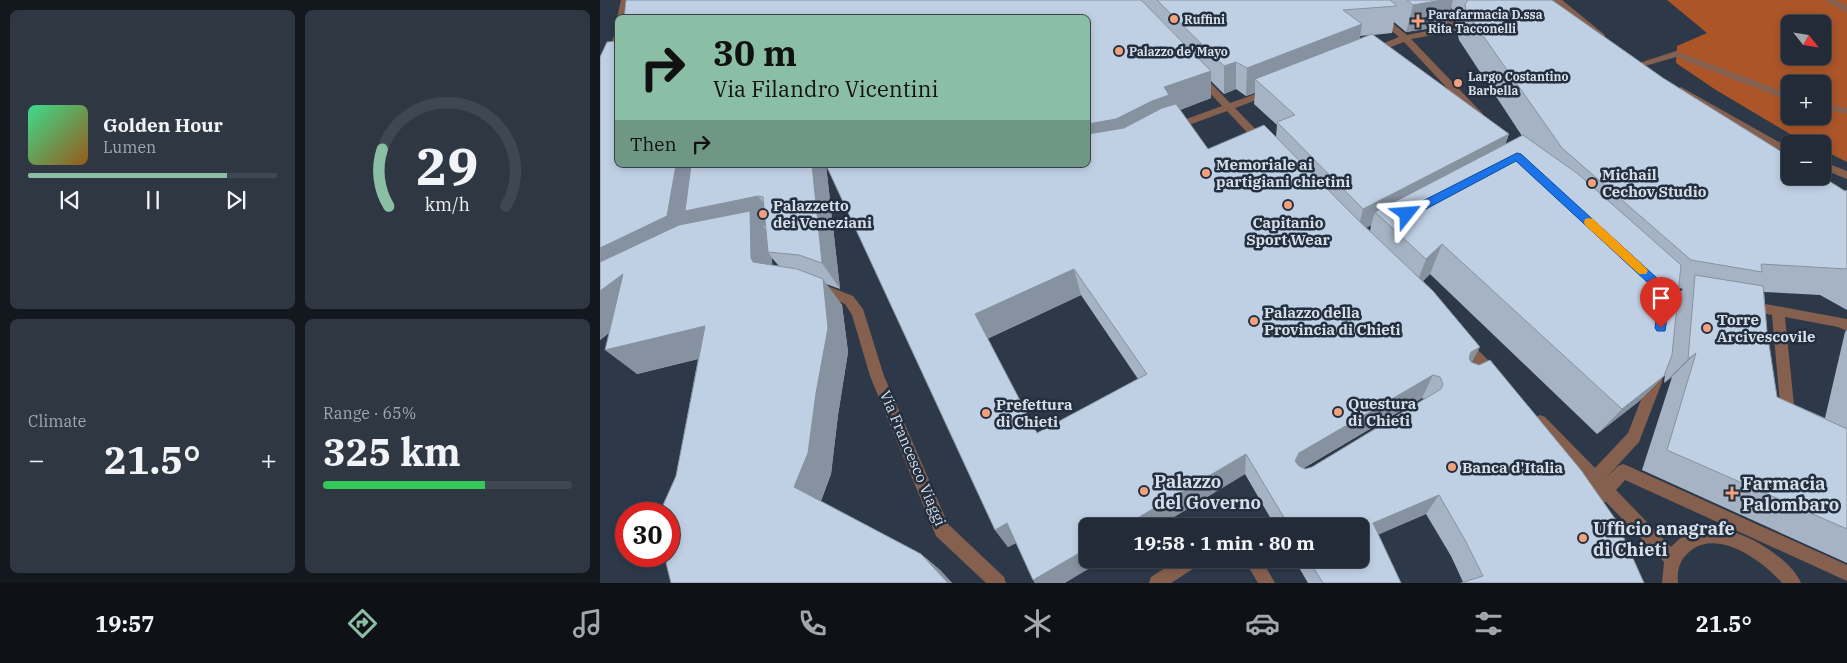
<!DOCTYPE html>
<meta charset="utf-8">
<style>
:root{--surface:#222b37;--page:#2e3742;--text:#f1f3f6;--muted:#a2a7ad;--line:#3f4752;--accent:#8abfa5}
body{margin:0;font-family:"IBM Plex Serif",serif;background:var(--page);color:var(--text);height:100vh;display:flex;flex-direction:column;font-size:19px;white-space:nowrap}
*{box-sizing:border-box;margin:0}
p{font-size:16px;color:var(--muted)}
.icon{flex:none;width:28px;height:28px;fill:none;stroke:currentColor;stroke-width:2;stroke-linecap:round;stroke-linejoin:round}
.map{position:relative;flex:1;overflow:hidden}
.panel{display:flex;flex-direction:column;gap:10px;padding:10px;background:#13181e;width:600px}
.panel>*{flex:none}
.top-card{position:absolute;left:15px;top:15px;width:475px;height:152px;border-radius:8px;box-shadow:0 2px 8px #0003,0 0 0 1px var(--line);background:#8abfa5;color:#111;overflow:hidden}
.needle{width:32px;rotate:120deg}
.fabs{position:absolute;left:1181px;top:15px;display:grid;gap:10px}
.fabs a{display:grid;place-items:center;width:50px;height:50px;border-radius:8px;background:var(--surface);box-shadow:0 2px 8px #0003,0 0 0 1px var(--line);font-size:25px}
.speed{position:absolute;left:15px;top:502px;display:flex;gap:10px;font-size:25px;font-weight:700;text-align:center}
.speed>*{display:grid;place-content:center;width:65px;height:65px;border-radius:50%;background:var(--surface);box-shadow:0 2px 8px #0003,0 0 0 1px var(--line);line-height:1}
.speed .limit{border:8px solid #d22;background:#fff;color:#111}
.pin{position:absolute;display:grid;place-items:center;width:42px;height:42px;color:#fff;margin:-51px -21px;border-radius:50% 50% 50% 0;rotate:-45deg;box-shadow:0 0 5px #0007}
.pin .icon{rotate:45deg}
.me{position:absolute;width:55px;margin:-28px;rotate:62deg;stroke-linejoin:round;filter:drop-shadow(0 0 4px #0008)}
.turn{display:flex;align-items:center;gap:18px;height:105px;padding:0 15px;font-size:22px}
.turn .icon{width:65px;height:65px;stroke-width:2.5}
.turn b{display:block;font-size:35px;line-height:42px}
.then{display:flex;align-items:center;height:48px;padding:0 15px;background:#0003;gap:10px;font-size:19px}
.big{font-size:38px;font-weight:800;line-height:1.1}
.panel .widget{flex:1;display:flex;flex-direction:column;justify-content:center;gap:8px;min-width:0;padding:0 18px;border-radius:8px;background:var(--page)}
.panel .dial{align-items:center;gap:0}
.dial svg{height:130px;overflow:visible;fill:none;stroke:var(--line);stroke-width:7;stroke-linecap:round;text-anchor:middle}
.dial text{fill:var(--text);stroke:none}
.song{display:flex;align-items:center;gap:15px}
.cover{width:60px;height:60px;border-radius:8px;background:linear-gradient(135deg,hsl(150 70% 55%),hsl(30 70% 35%))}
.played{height:5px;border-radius:2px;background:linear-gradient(90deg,var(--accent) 80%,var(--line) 80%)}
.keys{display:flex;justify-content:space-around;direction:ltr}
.heat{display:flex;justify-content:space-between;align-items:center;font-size:28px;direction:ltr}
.charge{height:8px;border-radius:4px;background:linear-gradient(90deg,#34c759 65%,var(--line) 0)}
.panel .tiles{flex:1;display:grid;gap:10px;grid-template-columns:repeat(2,1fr)}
.trip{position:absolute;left:479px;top:518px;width:290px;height:50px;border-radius:8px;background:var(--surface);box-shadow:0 2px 8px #0003,0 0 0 1px var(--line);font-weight:800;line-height:50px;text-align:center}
.tab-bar{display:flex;height:80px;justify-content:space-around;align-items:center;background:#0e1116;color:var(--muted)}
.tab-bar .icon{width:35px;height:35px}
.tab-bar .active{color:var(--accent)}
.tab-bar b{font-size:22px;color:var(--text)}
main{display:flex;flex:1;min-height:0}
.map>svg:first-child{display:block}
.forest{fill:#ab5529;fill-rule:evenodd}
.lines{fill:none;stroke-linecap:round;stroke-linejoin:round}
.minor{fill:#86604f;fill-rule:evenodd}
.wall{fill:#a5b3c4;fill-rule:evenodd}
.shaded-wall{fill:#8692a0}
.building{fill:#c0d0e4;stroke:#8692a0;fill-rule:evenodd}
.route{fill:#1a73e8;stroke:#114b97}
.slow{fill:#f59e0b}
.poi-dot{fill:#f1a17d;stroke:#232f3e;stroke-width:2}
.labels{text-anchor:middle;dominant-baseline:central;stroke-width:5;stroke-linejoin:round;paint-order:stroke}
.far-poi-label{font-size:12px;font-weight:bold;fill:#d6dee9;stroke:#232f3e;text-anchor:start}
.poi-label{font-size:15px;font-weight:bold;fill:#d6dee9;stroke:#232f3e;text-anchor:start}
.street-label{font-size:15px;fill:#d6dee9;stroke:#232f3e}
.near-poi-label{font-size:18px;font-weight:bold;fill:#d6dee9;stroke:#232f3e;text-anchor:start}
</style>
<main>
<section class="panel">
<div class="tiles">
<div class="widget">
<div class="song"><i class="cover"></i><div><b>Golden Hour</b><p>Lumen</p></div></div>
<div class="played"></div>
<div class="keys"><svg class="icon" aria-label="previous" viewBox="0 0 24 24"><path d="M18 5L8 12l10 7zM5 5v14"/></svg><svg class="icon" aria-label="pause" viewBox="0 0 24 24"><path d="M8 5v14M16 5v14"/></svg><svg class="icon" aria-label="next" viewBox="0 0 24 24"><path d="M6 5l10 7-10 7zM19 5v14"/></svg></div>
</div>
<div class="widget dial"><svg viewBox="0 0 100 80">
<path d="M14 69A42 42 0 1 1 86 69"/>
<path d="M14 69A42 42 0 0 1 10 34" stroke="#8abfa5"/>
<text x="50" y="56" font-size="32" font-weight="700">29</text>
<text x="50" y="72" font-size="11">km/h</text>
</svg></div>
<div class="widget"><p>Climate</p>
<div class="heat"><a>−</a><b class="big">21.5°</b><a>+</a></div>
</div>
<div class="widget"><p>Range · 65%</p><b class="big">325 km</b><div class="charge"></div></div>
</div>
</section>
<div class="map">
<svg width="1247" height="583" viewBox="0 0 1247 583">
<rect width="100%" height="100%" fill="#2d3949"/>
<!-- forest -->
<path class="forest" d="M1067,0H1247V162L1223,150L1222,144H1209L1197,138L1116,90L1076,63L1077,46L1107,33ZM1190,24H1222V56H1190ZM1190,84H1222V116H1190Z"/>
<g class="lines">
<!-- minor -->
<g class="minor">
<path d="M21,0H29L26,18H18V19L17,18Z"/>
<path d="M755,0H764L807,35L848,27L839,0H847L857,29L856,31L811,39L883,114V118H875L804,42L775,53H769V49L799,37Z"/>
<path d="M953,0H962L1005,35V39H999Z"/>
<path d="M1225,0H1235L1247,6V13Z"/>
<path d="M18,34V57L13,60L8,57L13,37Z"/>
<path d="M1076,51L1190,94V101L1076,57L1038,68L1033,65Z"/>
<path d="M600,74L603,75L630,103L667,90H673V94L635,108L666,140L667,142L666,144H658L627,111L578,129H570L569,127L570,125L622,106L597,79V75Z"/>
<path d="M1081,87L1177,141L1190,146V154L1169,145L1078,92L1076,90Z"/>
<path d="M1222,103L1247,108V114L1222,109Z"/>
<path d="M1222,161L1247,171V179L1222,169Z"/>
<path d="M220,283L253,296L263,309L284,376L348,524L404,577L406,583H386L336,536L270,376L252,315L245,304L216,292L214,288L216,284Z"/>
<path d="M1149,301L1247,319V331L1238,327L1185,317L1195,415L1193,420L1188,421L1183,420L1181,415L1172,315L1145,310L1143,306L1145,302Z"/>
<path d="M863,338L868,340L900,372L902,376L900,380L895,382L890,380L858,348L856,344L858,340Z"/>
<path d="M1056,367L1061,369L1063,373L1062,382L1039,442L1005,479L1018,466L1023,464L1028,466L1247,565V581L1025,480L1016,490L1071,547C1080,537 1091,530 1104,528C1133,523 1190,556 1201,583H1182C1163,561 1117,527 1089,552C1079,561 1077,570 1078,583H1062L1064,562L1006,502L1002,503L997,501L994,496L996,491L935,427L933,422L935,417L940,415L945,417L995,468L1028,433L1048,382L1051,369Z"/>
<path d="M579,559H601L599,565L571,583H549L551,577Z"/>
<path d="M644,559H661L675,583H658Z"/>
</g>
</g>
<!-- wall -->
<g class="wall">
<path d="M26,0H952L1063,78L1245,191L1247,190V310L1220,295L1164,292L1167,331L1177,397L1225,418L1245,332L1247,330V563L1042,470L1072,377L1064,383L1065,375L1038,402L997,434L830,274L823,281L872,363L1044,583L863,582L851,556L826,514L778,534L801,583H708L694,559H760V526H675L645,474L559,526H488L465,583H435L433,580L416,543L408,547L395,530L226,165H488V18ZM851,7L858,27L857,32L859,40L922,136L905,145L909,134L773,35L792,33L794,22L806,32L846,26ZM770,35L760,39V36ZM611,81L624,94L636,89L646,96L655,93L654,104L677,125L676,137L608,149L580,110L611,98ZM771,225L770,231L766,228ZM1079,288L1083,289L1079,293ZM481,295L538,379L437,433L387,339ZM822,398L824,399L712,467L705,469L704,468Z"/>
<path d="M18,165H226L240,289L226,284L242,305L248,352L238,415L231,474L221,501L321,554L340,570L352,583H71L80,544L76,476L98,359L37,374L9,333L0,340ZM172,258L179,266L172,265Z"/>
</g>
<!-- shaded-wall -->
<g class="shaded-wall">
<path d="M842,0H853L846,26L806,32L813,5Z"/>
<path d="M762,24L758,51L655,79V93L646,96L647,68Z"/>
<path d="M636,62V89L624,94V66Z"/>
<path d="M611,71V98L571,113L488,153V124L564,87Z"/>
<path d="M909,134L899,159L775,212L771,225L757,233L763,209Z"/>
<path d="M76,165H102L158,196L179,223L163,226L171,237L168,252L172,258L173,284L52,299L0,340V248Z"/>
<path d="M212,165H226L240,289L222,263Z"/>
<path d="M842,244L830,274L815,288L826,259Z"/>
<path d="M474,269L481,295L387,339L375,314Z"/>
<path d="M223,279L242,305L248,352L238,415L231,474L219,506L194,487Z"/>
<path d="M105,326L131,351L37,374L5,350Z"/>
<path d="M880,347L867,371L858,376L871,352Z"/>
<path d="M1096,353L1072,377L1064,383L1088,359Z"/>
<path d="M833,375L822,398L695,473V461L699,453Z"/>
<path d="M1064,376L1038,402L997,434L1022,409Z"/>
<path d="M646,454L645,474L559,526H524Z"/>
<path d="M839,495L826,514L764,541L773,523Z"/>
<path d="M407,523L420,541L408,547L395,530Z"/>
<path d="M488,548V559H505L465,583H435L433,580Z"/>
<path d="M321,554L340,570L352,583H348Z"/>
</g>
<!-- building -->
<g class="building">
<path d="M26,0H541L611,71L564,87L569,95L552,101L516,119L488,124V18H24Z"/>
<path d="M557,0H790L797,6L743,10L762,24L647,68L636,62L624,66Z"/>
<path d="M807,0H842L813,5Z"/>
<path d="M867,0H952L1063,78L1190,157V176H1221L1245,191L1247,190V269L1161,264L1162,272L1091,260L962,148L867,13L865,5L867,1Z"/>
<path d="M772,34L909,134L763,209L677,122L695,115L655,79Z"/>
<path d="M18,41V165H76L67,216L0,248V57L7,42Z"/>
<path d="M576,104L608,149L664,125L757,219L833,291L880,347L871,352L869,358L871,362L879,365L890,360L981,470L1016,520L1044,583H861L883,576L865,540L839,495L773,523L801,583H723L708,559H760V526H689L646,454L524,526H488V548L433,580L407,523L395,530L226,165H488V134L524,128L562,108ZM474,269L547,374L437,433L375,314ZM833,375L840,377L843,384L841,389L712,467L705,469L699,466L695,461L699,453Z"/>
<path d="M923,135L978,174L1081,265L1072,355L1064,376L1022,409L842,244L826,259L775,212Z"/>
<path d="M91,165H212L222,263L199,255L168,252L163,197L158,196L85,211Z"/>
<path d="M150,211L151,258L153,262L197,269L223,279L228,328L216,393L208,453L194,487L321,554L348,583H71L65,559L68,556H69V555L80,544L69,536V514H59L76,476L105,326L5,350L23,274L0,291V262L79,225Z"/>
<path d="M1095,275L1163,286L1167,331L1177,397L1247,429V529L1067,450L1096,353L1088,359Z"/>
</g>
<!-- route -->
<path class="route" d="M917,153L921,154L1069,289L1071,292L1065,331H1057L1055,328L1059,293L916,161L811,217L807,218L802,214L803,211Z"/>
<!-- slow -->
<path class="slow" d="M989,218L993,219L1046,268L1048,271L1046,274H1039L985,225L984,222L985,219Z"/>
<!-- markers -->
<g class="poi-dot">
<circle cx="574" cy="19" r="5"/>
<path d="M815.5 13.5h5v5h5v5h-5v5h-5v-5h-5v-5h5z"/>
<circle cx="519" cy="51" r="5"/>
<circle cx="858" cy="83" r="5"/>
<circle cx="606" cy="173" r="5"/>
<circle cx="992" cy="183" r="5"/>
<circle cx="688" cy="205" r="5"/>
<circle cx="163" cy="214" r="5"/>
<circle cx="654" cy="321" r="5"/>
<circle cx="1107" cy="328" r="5"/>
<circle cx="738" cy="412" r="5"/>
<circle cx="386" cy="413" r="5"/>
<circle cx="852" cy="467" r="5"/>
<circle cx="544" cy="491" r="5"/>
<path d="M1129.5 485.5h5v5h5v5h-5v5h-5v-5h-5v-5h5z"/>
<circle cx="983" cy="538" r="5"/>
</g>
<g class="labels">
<!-- far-poi labels -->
<g class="far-poi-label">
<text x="828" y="14">Parafarmacia D.ssa<tspan x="828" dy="14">Rita Tacconelli</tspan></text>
<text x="584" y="19">Ruffini</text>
<text x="529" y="51">Palazzo de' Mayo</text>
<text x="868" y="76">Largo Costantino<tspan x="868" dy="14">Barbella</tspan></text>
</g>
<!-- poi labels -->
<g class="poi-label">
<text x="616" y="164">Memoriale ai<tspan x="616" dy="17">partigiani chietini</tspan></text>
<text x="1002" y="174">Michail<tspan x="1002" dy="17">Cechov Studio</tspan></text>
<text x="173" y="205">Palazzetto<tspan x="173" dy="17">dei Veneziani</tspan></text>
<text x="688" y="222" text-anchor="middle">Capitanio<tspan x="688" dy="17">Sport Wear</tspan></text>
<text x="664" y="312">Palazzo della<tspan x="664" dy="17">Provincia di Chieti</tspan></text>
<text x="1117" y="319">Torre<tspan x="1117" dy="17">Arcivescovile</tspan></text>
<text x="748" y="403">Questura<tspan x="748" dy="17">di Chieti</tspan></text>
<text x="396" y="404">Prefettura<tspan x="396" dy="17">di Chieti</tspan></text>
<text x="862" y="467">Banca d'Italia</text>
</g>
<!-- street labels -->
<g class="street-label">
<text transform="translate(313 458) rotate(67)">Via Francesco Viaggi</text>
</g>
<!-- near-poi labels -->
<g class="near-poi-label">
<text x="554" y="481">Palazzo<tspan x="554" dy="21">del Governo</tspan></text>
<text x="1142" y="483">Farmacia<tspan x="1142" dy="21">Palombaro</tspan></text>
<text x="993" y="528">Ufficio anagrafe<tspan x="993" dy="21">di Chieti</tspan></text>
</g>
</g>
</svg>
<div class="fabs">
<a><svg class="needle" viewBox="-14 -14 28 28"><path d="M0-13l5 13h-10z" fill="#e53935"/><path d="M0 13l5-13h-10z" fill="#a2a7ad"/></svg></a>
<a>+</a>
<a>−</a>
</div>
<div class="speed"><div class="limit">30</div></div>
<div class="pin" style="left:1061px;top:328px;background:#d93025"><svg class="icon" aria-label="arrive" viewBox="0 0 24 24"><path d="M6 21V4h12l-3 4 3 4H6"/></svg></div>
<svg class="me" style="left:807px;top:214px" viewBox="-20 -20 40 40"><path d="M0-17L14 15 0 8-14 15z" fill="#1a73e8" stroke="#fff" stroke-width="4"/></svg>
<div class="trip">19:58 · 1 min · 80 m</div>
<div class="top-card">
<div class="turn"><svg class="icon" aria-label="right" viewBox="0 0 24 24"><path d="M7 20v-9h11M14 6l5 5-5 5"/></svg><div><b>30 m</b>Via Filandro Vicentini</div></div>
<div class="then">Then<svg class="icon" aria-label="right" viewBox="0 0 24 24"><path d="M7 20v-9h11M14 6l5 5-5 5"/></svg></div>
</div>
</div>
</main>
<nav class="tab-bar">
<b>19:57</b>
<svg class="icon active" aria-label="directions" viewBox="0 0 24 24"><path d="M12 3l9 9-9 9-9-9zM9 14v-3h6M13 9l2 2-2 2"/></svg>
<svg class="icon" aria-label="music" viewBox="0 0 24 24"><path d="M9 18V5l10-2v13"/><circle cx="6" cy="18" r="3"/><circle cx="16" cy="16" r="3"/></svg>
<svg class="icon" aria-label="phone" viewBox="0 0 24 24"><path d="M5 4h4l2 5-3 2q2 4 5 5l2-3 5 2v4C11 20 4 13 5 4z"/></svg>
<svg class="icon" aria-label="climate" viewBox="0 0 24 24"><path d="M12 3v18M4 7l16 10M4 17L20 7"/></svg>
<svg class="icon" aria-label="car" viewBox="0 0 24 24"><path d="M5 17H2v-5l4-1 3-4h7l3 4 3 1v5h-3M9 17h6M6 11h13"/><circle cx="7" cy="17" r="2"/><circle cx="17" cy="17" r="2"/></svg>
<svg class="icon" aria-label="filters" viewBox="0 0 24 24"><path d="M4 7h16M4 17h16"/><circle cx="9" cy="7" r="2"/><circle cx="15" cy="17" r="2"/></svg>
<b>21.5°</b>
</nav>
